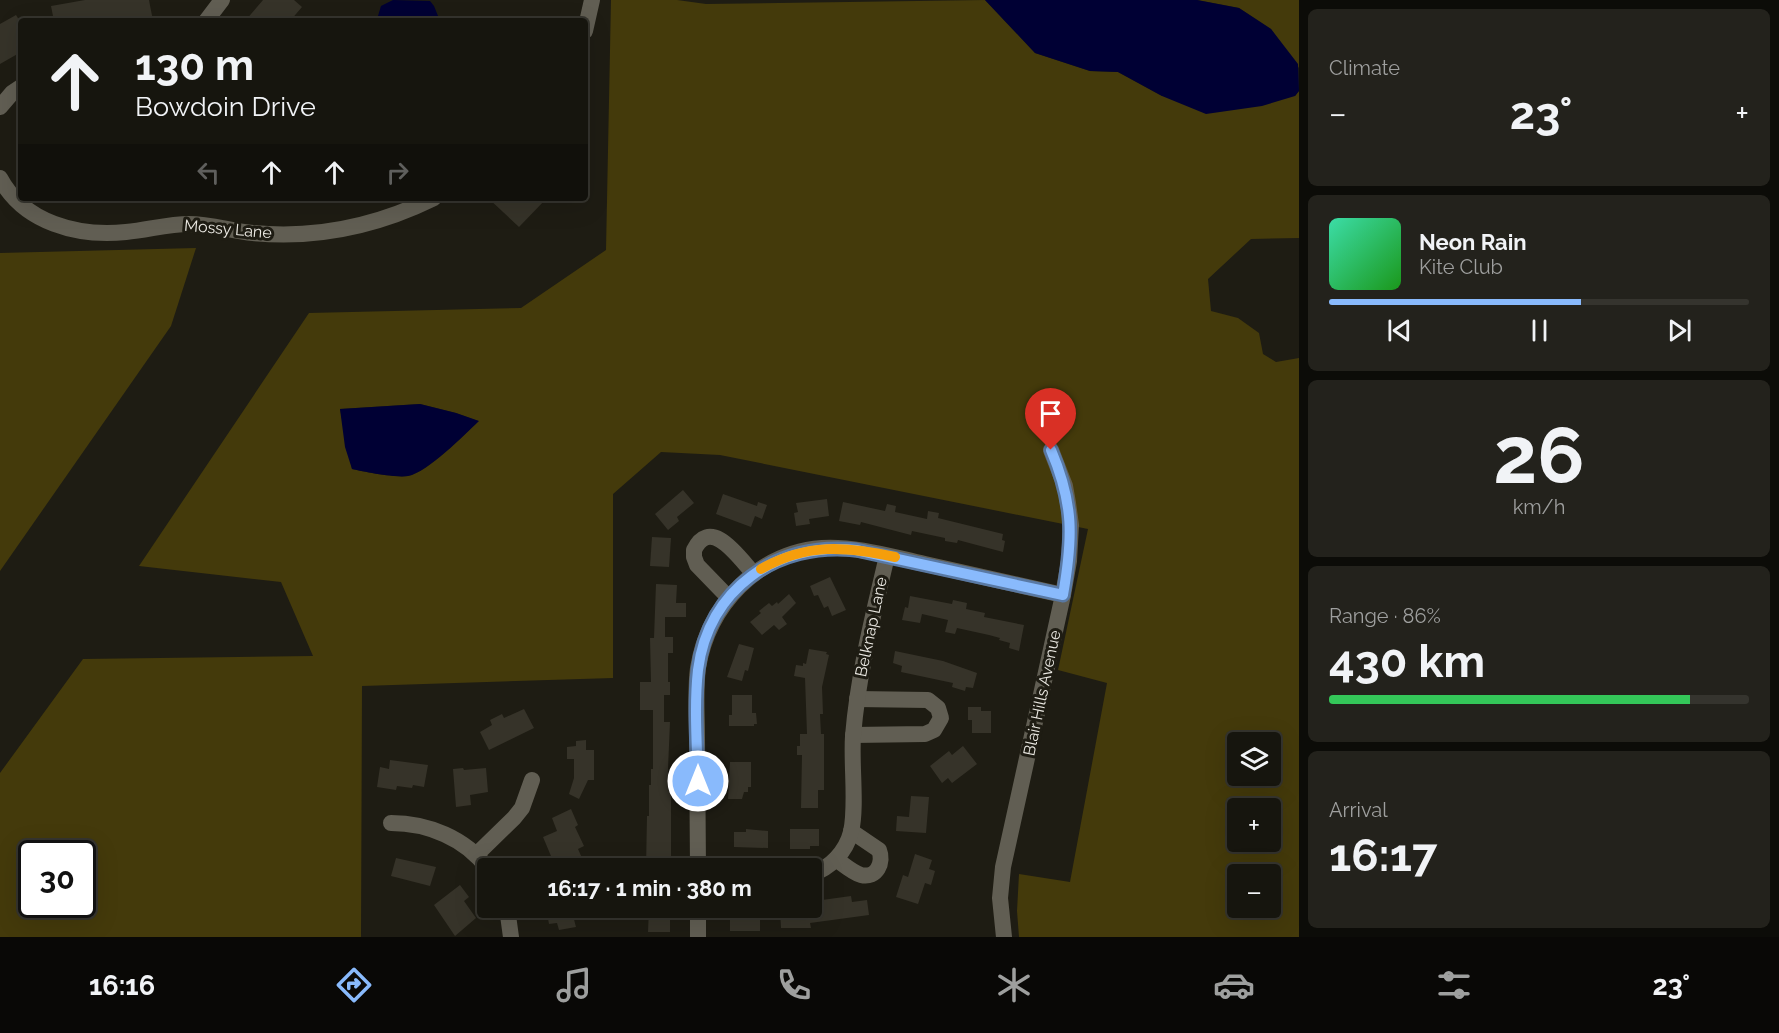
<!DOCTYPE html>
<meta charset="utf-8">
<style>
:root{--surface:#16150e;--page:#23221c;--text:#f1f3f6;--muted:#9e9f9e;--line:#35342e;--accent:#89bafc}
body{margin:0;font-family:Raleway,sans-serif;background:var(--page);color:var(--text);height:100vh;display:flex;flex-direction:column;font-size:22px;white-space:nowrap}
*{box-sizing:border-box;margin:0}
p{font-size:20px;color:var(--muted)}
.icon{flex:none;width:33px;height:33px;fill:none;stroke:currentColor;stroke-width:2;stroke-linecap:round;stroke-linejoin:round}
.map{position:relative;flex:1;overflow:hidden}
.side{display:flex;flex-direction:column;gap:9px;padding:9px;background:#0c0c08;width:480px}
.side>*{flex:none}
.hud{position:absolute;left:18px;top:18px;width:570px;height:183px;border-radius:6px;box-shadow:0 6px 24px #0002,0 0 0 2px var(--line);background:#16150e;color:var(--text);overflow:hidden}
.buttons{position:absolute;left:1227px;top:732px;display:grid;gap:12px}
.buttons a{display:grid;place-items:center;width:54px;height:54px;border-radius:6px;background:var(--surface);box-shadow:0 6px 24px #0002,0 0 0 2px var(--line);font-size:30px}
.speed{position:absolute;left:18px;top:840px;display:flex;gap:12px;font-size:30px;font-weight:700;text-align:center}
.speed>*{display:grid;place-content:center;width:78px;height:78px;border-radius:50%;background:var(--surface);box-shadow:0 6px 24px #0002,0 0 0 2px var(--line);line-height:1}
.speed .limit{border:3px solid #111;border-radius:9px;background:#fff;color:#111}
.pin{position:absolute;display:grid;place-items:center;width:51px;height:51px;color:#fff;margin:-62px -26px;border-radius:50% 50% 50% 0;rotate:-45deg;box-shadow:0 0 6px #0007}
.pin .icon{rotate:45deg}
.me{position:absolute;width:66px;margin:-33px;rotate:0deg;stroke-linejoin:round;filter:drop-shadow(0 0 4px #0008)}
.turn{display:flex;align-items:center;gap:21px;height:126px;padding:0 18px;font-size:27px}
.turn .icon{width:78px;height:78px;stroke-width:2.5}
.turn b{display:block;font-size:42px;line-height:51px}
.lanes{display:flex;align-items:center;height:57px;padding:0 18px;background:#0003;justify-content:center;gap:30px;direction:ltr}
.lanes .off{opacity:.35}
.big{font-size:45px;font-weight:700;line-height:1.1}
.side .widget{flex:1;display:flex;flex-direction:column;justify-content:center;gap:9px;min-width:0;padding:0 21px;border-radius:9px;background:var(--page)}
.side .dial{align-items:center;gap:0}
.dial b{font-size:78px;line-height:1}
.song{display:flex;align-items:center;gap:18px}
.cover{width:72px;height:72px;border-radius:9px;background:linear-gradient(135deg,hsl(160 70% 55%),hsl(120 70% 35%))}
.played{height:6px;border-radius:3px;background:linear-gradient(90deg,var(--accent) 60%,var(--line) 60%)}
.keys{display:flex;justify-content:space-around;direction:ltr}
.heat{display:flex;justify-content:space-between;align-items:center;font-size:33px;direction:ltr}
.charge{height:9px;border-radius:4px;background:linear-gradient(90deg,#34c759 86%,var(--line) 0)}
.trip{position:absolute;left:477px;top:858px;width:345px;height:60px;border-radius:6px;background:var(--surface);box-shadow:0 6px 24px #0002,0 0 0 2px var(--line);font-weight:700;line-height:60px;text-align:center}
.menu{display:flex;height:96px;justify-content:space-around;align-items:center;background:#090806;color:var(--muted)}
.menu .icon{width:42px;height:42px}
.menu .active{color:var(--accent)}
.menu b{font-size:27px;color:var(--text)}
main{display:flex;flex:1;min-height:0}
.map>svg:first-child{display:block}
.green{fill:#443a0b;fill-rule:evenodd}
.water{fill:#000034}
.building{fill:#363329}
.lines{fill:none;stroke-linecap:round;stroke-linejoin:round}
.minor{stroke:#615e53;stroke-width:16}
.route-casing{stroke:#5979a4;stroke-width:15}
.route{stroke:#89bafc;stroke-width:10}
.slow{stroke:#f59e0b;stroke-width:10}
.labels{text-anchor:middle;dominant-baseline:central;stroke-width:6;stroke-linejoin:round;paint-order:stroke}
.street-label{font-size:16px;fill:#eceae4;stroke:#1e1c13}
</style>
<main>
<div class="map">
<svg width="1299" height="937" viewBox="0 0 1299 937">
<rect width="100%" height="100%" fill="#1e1c13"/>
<!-- green -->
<g class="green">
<path d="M611,0H677L706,4L985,0L1035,53L1090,71L1118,72L1162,96H1295L1299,91V238L1251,239L1208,279L1211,311L1238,318L1259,333L1263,354L1276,362L1299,358V937H1019L1017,911L1019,874L1070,882L1107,683L1058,670L1088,529L720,455L661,452L613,494V678L362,686L361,937H0V773L83,659L313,656L281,582L139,566L309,313L521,308L606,250ZM420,404L456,413L478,421C464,435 428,472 408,476C395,478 366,472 352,469L340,409ZM1238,742H1270V776H1238ZM1238,808H1270V842H1238ZM32,854H82V904H32ZM1238,874H1270V908H1238Z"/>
<path d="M1197,0H1299V68L1271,29L1239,8Z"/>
<path d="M196,248L171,326L0,571V253Z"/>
</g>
<!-- water -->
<g class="water">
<path d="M393,0L430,1L434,6L440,21H380L378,16L381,6Z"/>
<path d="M985,0H1197L1239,8L1271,29L1298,64L1299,91L1295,96L1262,106L1206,114L1162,96L1118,72L1090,71L1035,53Z"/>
<path d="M420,404L456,413L479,421C464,435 428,472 408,476C396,478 365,472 352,469L345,447L340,409Z"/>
</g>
<!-- building -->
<g class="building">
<path d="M85,0H149L153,21H54L51,6Z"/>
<path d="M263,0H294L302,7L290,21H245Z"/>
<path d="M16,15L21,23V52L0,64V24Z"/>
<path d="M488,198H547L519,227Z"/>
<path d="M683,490L694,503L677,517L679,521L668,530L655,514Z"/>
<path d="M723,494L757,506L758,502L767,505L762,519L755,516L751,527L716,514Z"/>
<path d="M827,499L829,516L809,519L810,524L796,526L794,513L798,512L796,503Z"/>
<path d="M843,502L885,511L887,504L896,506L895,512L927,519L928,511L939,513L938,518L1003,534L1002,540L1005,541L1003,552L958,540L957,543L945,541V538L912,531L911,535L861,522L860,525L839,521Z"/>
<path d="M652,537L671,538L669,567L650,566Z"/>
<path d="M830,577L846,610L832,616L828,606L824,608L818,595L814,596L810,586Z"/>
<path d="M656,584L677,585L676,603H686V617H665V637H673V653H668V682H670V695H664V722H670L668,769V786H671V868H646L647,816H649V785H651V769H653V710H640V682H651L650,638H654Z"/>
<path d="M789,594L796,603L782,617L787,624L779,630L774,625L762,635L750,622L761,613L759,611L769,603L772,606L777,602L778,604Z"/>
<path d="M910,596L952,604L953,600L967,603L966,609L985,613L984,617L1024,625L1019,651L1009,648L1010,643L999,640L1000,638L989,635L957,628L955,634L945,632L948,620L922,614L920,623L902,620L905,607L908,608Z"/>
<path d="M739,644L754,648L748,671L745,670L742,681L727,677Z"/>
<path d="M809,649L827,652L826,654L829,655L822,687L823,714H820L821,734H824V790H818V808H801L802,755H797V746H800V734H807L805,678L794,676L796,665L803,666V663L806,664Z"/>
<path d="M895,651L943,661L977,673L973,688L966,687L965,691L952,687L953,683L901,672L902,666L893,663Z"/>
<path d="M732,695H752V713H756L757,724H754V726H729V715H732Z"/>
<path d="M968,707H981V711H991V733H972V720H968Z"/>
<path d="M524,709L534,728L489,750L480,732L492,725L490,720L502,714L504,718Z"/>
<path d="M586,740V750H594V780H588L579,799L569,794L574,778V759H567V747L576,746V741Z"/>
<path d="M963,746L977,764L952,783L948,778L942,783L930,766L949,751L952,755Z"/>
<path d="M390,760L428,765L424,787L413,785L412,788L397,786L396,790L377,787L380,767L389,769Z"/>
<path d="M730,762H751V787H748V792H744L742,799H728Z"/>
<path d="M463,768L464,770L486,768L488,792L470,795L471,805L456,807L453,769Z"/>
<path d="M911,796L929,797L926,833L896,831L897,816L909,817Z"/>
<path d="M571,809L578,825L575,827L584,846L578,849L582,858L556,868L543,837L557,831L552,818Z"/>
<path d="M746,829L768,831V848L734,847V832H746Z"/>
<path d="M790,829H819V846H810V849H790Z"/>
<path d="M915,854L932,860L929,869L935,871L931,885L925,883L918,904L896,897L903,875L908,877Z"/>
<path d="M396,858L436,867L430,886L391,876Z"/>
<path d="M460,885L469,897L464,901L476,918L455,936L434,905Z"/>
<path d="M851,896L852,902L867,900L869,915L810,923L811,928H781L780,910L823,908L822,900Z"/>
<path d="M546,908H571L576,927L559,930L557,923L549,924Z"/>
<path d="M649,908H665V919H670V932H648Z"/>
<path d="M730,908H757V911H760V931H730Z"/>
</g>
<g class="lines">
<!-- minor -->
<g class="minor">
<path d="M206,21L222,0"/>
<path d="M585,31L592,0"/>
<path d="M0,107L12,93L21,87"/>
<path d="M0,178C24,223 78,237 126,232C148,230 168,224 189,224C210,224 232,231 253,233C316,239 377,226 434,198"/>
<path d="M728,597L697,565L694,557V550C711,515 740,559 754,574"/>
<path d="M853,735L925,734L934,730L941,718L938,708L928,700L857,699"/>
<path d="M391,823C427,823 466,838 488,869"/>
<path d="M476,855L514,818L522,808L532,780"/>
<path d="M836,859C843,864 852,872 861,875C877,879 884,862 879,850L851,831"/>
<path d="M698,868C698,825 697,781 697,737C697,714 695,690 698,668C708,606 757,553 822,548C857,546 892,557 925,564C971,574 1017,585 1063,595"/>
<path d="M812,874C830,868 846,852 851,832C857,806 851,765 853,736C858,675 873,615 887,556"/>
<path d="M507,908L511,937"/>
<path d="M698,908V937"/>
<path d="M1004,937L1000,898L1003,867L1063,595L1069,561L1071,525L1068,503L1065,486L1051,450"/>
</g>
</g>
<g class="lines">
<!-- route casing -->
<g class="route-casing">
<path id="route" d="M698,781C697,744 694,706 698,670C708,589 777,541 856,550L1063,595C1073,538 1074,504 1051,450"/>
</g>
<!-- route -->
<use href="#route" class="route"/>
<!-- slow -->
<path class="slow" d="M761,569C807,543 845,546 895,557"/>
</g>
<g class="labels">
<!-- street labels -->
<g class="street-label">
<text transform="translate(228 229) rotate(5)">Mossy Lane</text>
<text transform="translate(871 627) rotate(-78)">Belknap Lane</text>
<text transform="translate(1042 693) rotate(-78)">Blair Hills Avenue</text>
</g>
</g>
</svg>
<div class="buttons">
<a><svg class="icon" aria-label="layers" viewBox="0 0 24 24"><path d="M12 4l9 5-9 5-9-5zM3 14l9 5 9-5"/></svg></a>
<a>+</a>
<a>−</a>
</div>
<div class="speed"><div class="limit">30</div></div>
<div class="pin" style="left:1051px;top:450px;background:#d93025"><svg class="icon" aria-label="arrive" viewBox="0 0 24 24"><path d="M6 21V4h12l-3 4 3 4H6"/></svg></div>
<svg class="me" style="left:698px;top:781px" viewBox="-20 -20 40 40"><circle r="17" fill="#89bafc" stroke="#fff" stroke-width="3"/><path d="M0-11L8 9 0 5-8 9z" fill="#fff"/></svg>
<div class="trip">16:17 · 1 min · 380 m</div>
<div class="hud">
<div class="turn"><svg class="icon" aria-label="ahead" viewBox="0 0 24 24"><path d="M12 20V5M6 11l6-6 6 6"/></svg><div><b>130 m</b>Bowdoin Drive</div></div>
<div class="lanes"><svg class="icon off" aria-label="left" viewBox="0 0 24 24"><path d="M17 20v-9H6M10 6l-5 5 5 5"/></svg><svg class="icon" aria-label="ahead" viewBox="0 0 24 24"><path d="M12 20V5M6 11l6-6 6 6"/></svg><svg class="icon" aria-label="ahead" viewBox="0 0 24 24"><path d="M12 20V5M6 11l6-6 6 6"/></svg><svg class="icon off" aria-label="right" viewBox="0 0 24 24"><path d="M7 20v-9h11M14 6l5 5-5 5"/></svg></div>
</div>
</div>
<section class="side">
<div class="widget"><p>Climate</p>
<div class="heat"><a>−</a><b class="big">23°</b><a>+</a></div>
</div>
<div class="widget">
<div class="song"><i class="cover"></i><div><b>Neon Rain</b><p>Kite Club</p></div></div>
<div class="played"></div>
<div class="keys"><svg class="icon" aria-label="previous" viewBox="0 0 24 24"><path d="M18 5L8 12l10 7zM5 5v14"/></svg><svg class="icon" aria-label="pause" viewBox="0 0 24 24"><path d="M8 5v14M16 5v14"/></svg><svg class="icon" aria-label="next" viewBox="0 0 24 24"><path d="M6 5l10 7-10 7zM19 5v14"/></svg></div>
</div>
<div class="widget dial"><b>26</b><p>km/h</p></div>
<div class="widget"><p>Range · 86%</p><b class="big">430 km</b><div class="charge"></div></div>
<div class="widget"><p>Arrival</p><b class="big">16:17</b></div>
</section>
</main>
<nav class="menu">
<b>16:16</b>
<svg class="icon active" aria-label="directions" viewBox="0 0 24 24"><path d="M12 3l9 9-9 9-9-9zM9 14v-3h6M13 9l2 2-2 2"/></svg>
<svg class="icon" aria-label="music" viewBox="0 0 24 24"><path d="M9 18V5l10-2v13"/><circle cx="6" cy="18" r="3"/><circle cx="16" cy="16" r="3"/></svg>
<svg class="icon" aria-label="phone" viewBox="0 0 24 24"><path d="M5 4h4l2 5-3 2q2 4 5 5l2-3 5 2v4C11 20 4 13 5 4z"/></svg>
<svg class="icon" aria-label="climate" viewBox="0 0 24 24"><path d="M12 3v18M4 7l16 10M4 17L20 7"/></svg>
<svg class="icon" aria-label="car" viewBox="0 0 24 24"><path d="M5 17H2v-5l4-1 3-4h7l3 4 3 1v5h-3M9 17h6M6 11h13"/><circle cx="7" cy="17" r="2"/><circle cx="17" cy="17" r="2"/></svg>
<svg class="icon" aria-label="filters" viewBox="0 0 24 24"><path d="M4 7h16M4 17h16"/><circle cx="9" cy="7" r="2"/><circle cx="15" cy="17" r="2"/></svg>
<b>23°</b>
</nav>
